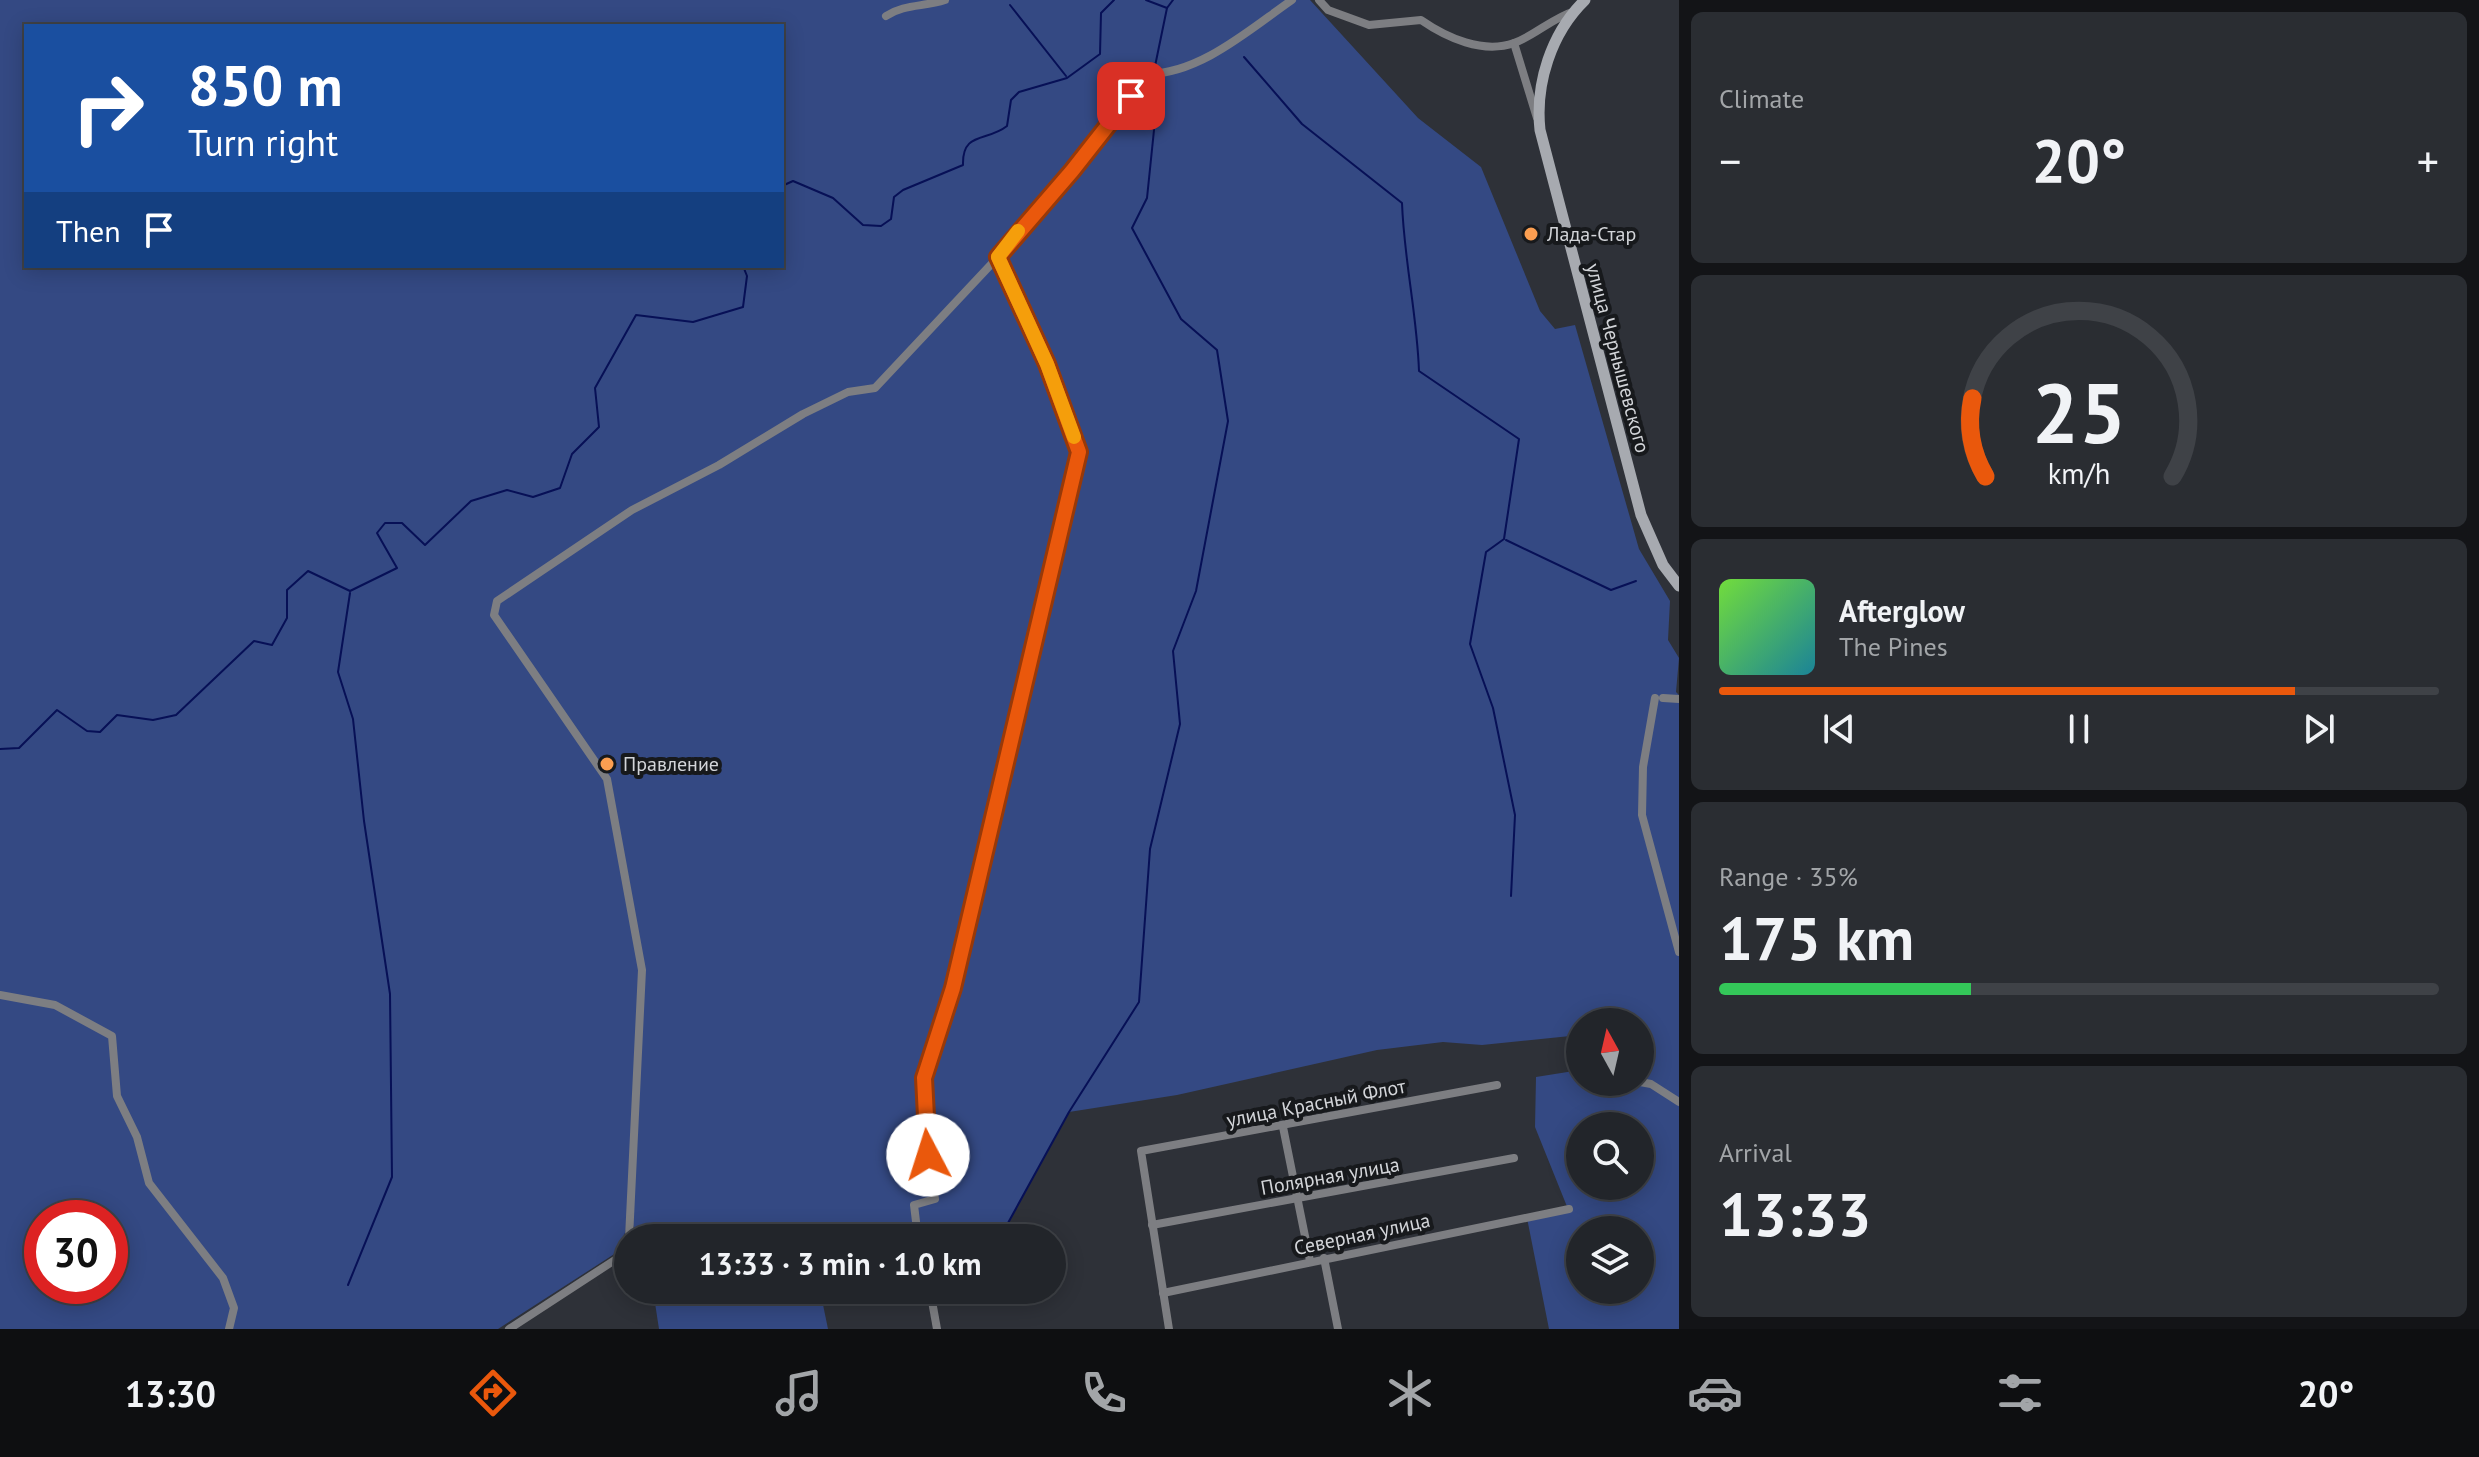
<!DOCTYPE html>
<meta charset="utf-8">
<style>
:root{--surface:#22252a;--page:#2a2d32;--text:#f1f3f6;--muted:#a2a5a8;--line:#3f4247;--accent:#ea580c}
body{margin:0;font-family:"PT Sans",sans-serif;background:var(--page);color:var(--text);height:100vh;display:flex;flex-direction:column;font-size:30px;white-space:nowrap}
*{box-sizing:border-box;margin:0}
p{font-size:26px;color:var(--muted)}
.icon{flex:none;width:44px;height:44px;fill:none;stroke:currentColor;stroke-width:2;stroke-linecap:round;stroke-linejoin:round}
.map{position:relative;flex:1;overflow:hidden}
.drawer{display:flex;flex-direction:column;gap:12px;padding:12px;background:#131417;width:800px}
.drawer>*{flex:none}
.guide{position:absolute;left:24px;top:24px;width:760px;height:244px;border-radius:0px;box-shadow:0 4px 20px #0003,0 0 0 2px var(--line);background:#1a4fa0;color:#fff;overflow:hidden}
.needle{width:52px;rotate:352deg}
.tools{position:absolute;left:1566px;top:1008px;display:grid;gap:16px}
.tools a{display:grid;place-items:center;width:88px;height:88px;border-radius:50%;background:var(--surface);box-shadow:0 4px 20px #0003,0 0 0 2px var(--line);font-size:40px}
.speed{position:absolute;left:24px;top:1200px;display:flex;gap:16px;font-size:40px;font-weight:700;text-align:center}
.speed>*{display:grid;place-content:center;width:104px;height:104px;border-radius:50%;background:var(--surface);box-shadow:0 4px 20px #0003,0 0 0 2px var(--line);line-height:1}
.speed .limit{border:12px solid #d22;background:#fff;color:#111}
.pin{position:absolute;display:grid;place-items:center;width:68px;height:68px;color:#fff;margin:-34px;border-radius:16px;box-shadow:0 4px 12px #0006}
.me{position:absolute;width:88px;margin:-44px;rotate:355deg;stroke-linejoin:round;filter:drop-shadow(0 0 6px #0008)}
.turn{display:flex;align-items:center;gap:28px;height:168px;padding:0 32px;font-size:36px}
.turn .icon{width:104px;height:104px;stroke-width:2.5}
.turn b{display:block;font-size:56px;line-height:68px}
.then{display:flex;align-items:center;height:76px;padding:0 32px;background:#0003;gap:16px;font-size:30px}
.big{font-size:60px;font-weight:600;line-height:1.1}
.drawer .widget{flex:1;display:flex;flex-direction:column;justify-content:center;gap:12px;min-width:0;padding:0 28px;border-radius:12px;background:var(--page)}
.drawer .dial{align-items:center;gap:0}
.dial svg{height:208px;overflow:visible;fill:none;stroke:var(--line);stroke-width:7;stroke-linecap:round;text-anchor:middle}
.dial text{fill:var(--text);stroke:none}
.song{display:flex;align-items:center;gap:24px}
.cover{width:96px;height:96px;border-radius:12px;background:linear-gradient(135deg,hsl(100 70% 55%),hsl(190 70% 35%))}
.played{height:8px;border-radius:4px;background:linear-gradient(90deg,var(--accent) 80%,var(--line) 80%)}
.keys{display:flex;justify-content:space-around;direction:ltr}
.heat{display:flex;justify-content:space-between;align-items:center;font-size:44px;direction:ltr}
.charge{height:12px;border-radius:6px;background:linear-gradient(90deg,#34c759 35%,var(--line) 0)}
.trip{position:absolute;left:614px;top:1224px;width:452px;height:80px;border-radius:40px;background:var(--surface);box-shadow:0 4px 20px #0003,0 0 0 2px var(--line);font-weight:600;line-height:80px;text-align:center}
.tab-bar{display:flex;height:128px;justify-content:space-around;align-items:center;background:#0e0f11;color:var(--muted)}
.tab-bar .icon{width:56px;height:56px}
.tab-bar .current{color:var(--accent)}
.tab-bar b{font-size:36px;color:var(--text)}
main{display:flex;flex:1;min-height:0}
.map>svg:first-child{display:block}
.green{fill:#344983;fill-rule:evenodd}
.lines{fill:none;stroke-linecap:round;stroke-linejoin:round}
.stream{stroke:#071056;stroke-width:2}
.street{stroke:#7d7e82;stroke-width:8}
.secondary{stroke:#a7aab0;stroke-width:11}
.route-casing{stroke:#983908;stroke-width:20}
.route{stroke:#ea580c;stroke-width:14}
.slow{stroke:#f59e0b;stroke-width:14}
.poi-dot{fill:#fb9e51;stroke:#17191c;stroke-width:3}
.labels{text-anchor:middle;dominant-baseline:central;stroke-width:8;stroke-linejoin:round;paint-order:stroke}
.poi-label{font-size:20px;fill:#d3d5d9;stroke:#17191c;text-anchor:start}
.street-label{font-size:20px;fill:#d3d5d9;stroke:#17191c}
</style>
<main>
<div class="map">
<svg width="1679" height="1329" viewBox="0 0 1679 1329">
<rect width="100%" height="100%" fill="#2e3138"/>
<!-- green -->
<g class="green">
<path d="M0,0H1310L1418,118L1481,167L1540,311L1555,329L1575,325L1639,549L1670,601L1668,640L1679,658L1676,692L1679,695V1329H1549L1527,1218L1568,1209L1535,1127L1536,1077L1580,1070V1082H1640V1022H1580V1035L1482,1045L1443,1042L1377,1050L1177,1095L1069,1112L1008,1223L893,1238H638L630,1217L619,1251L498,1329H0ZM26,26H782V266H26ZM1580,1126H1640V1186H1580ZM42,1218H110V1286H42ZM1580,1230H1640V1290H1580Z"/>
<path d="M653,1290H820L828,1329H659Z"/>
</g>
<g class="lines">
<!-- stream -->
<g class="stream">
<path d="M1146,0L1167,8L1173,0"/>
<path d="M1010,5L1066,76"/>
<path d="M1244,57L1302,124L1402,203C1404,260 1417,314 1419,371L1519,439L1504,539L1486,552L1470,644L1493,708L1515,815L1511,896"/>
<path d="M1154,71L1167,8"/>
<path d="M782,186L793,181L833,198L863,225L881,226L891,219L894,197L903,190L963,165C962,131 987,142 1007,126L1011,100L1019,92L1067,78L1100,54L1101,13L1114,0"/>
<path d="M1506,540L1611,590L1636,581"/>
<path d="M0,749L19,748L57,710L87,731L100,732L117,715L153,720L176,715L254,641L272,645L287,618V590L308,571L350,591L397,568L377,533L385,523H402L425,545L471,501L507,490L533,497L560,488L572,454L599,427L595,388L636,315L693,322L743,307L747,276L743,266"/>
<path d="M1008,1223L1069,1112L1139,1002L1150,849L1180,724L1173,651L1196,591L1228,421L1217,350L1181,319L1132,228L1147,198L1154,130L1136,101L1151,86L1153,77"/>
<path d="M348,1285L392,1177L390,994L364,821L353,719L338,672L350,593"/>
</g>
<!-- street -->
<g class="street">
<path d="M1319,0L1328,10L1369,25L1421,20C1447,38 1483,54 1514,43C1536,35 1552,18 1575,11"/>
<path d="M886,16C904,4 924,7 945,0"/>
<path d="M1514,43L1537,118"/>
<path d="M1655,698L1643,767L1642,815L1679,952"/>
<path d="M1663,698L1679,699"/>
<path d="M0,995L55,1005L112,1036L117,1096L137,1137L149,1183L223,1278L234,1308L229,1329"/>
<path d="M1640,1082L1651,1084L1679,1102"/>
<path d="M1283,1127L1310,1261"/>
<path d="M1152,1225L1514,1158"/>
<path d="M629,1238L642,970L607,779L494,615L497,601L632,510L719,465L803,414L848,392L875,388L998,257L1072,171L1147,74C1200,74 1250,29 1292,0"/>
<path d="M918,1238L914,1205L935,1199L925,1132L924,1078L953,988L1079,452L1047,364L998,257"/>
<path d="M1324,1258L1338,1329"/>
<path d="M930,1290L937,1329"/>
<path d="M1163,1293L1569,1209"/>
<path d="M509,1329L621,1256L628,1244"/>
<path d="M1169,1329L1141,1151L1497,1085"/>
</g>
<!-- secondary -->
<path class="secondary" d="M1585,0C1551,33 1535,84 1540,130L1641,515L1663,565L1679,586"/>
</g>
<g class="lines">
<!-- route casing -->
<g class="route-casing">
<path id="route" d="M928,1155L924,1078L953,988L1079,452L1047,364L998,257L1072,171L1131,96"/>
</g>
<!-- route -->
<use href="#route" class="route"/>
<!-- slow -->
<path class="slow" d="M1018,231L998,257L1047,364L1074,437"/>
</g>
<!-- markers -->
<g class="poi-dot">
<circle cx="1531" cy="234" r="8"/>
<circle cx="607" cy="764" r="8"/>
</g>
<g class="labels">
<!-- poi labels -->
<g class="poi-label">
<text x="1547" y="234">Лада-Стар</text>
<text x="623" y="764">Правление</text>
</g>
<!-- street labels -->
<g class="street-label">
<text transform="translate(1618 358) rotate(75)">улица Чернышевского</text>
<text transform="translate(1316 1103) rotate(-11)">улица Красный Флот</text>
<text transform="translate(1330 1176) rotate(-10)">Полярная улица</text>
<text transform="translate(1362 1234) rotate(-12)">Северная улица</text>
</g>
</g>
</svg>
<div class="tools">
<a><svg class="needle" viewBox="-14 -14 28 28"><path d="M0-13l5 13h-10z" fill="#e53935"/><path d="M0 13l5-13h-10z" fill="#a2a5a8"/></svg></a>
<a><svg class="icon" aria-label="search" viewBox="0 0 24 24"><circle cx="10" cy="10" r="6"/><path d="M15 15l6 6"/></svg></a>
<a><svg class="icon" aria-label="layers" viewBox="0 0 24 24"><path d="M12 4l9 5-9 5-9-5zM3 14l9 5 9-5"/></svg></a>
</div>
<div class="speed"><div class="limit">30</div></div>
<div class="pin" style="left:1131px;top:96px;background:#d93025"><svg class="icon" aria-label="arrive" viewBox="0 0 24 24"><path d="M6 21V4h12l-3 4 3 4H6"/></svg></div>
<svg class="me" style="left:928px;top:1155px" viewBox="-20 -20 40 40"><circle r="19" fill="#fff"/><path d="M0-13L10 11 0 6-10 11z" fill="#ea580c"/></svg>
<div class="trip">13:33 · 3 min · 1.0 km</div>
<div class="guide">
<div class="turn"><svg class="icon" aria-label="right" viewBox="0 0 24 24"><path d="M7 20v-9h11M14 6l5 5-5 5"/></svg><div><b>850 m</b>Turn right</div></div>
<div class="then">Then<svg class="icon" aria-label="arrive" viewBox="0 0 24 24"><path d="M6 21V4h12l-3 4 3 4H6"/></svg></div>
</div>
</div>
<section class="drawer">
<div class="widget"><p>Climate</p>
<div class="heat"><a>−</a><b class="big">20°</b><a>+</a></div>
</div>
<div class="widget dial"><svg viewBox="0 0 100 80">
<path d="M14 69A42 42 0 1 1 86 69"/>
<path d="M14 69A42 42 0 0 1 9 39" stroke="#ea580c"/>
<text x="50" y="56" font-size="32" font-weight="700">25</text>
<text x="50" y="72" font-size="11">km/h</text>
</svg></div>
<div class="widget">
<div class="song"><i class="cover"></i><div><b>Afterglow</b><p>The Pines</p></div></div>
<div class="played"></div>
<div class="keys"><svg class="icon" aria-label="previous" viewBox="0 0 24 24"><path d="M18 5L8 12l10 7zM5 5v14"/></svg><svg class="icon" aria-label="pause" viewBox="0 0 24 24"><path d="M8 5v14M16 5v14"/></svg><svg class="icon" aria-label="next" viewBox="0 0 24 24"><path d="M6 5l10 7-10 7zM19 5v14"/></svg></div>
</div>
<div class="widget"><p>Range · 35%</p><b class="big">175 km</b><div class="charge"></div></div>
<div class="widget"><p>Arrival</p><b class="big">13:33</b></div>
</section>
</main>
<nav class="tab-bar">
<b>13:30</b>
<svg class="icon current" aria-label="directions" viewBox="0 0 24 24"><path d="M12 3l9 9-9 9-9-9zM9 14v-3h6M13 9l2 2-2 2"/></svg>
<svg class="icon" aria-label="music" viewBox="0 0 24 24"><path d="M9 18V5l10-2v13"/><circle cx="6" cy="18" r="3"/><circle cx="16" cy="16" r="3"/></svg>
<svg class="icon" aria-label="phone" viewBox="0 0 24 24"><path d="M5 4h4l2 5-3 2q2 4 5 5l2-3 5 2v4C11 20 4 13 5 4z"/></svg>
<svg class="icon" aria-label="climate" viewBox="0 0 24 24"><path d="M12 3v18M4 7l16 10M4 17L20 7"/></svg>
<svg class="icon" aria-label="car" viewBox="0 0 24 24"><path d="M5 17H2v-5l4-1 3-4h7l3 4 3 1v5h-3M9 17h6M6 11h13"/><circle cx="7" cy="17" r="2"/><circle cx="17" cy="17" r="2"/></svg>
<svg class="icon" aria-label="filters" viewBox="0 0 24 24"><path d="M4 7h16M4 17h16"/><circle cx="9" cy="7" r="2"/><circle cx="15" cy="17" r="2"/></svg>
<b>20°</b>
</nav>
